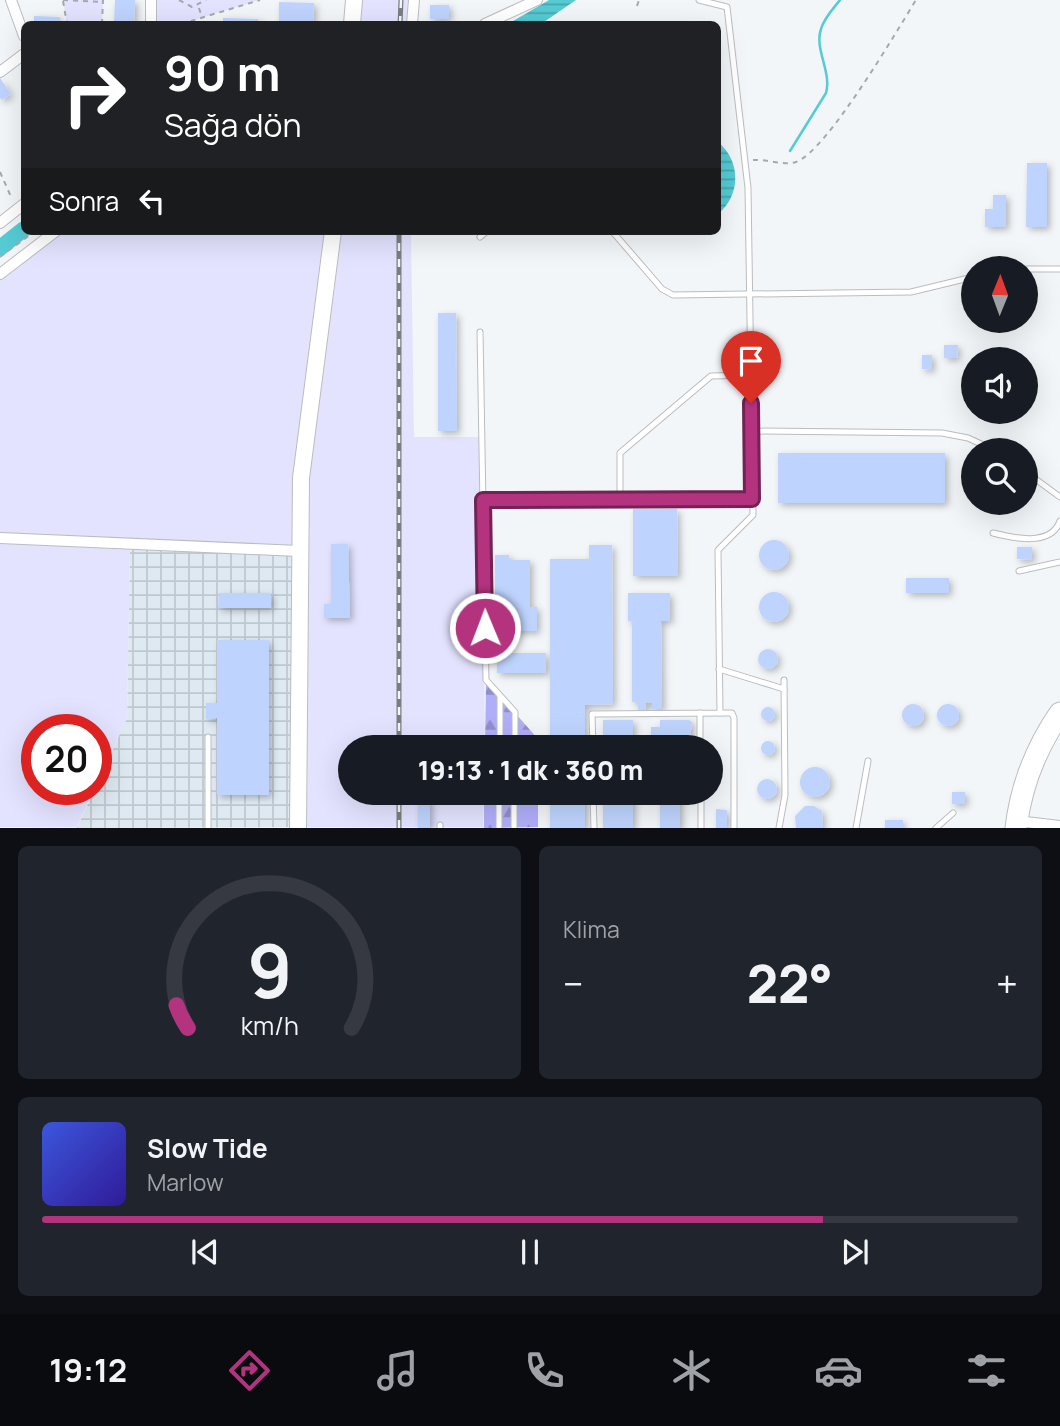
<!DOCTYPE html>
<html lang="tr">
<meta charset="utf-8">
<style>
:root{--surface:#171b24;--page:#20242c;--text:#f1f3f6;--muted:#9ea1a6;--line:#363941;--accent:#b3337f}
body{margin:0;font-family:Manrope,sans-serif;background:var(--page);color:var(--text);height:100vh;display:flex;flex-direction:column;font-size:26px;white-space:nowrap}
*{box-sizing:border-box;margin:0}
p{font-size:23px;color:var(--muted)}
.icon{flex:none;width:38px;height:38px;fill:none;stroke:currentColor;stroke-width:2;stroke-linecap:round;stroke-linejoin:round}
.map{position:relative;height:828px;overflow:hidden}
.panel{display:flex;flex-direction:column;gap:18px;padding:18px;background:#0d0f14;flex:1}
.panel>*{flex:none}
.banner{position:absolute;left:21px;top:21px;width:700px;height:214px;border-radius:10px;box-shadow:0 7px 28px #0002;background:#202124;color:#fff;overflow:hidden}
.needle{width:46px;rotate:1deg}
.buttons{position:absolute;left:961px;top:256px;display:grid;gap:14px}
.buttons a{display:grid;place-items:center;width:77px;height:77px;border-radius:50%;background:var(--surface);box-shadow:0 7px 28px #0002;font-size:35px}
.speed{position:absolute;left:21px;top:714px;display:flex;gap:14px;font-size:35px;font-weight:700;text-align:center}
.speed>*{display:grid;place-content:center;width:91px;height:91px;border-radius:50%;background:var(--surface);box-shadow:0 7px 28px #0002;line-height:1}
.speed .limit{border:10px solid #d22;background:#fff;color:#111}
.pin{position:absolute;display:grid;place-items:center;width:60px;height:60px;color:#fff;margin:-72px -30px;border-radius:50% 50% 50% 0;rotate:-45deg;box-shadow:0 0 7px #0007}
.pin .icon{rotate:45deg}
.me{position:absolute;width:77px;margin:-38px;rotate:359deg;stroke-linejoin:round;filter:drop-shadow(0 0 5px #0008)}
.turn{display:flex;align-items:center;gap:24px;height:147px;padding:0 28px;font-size:32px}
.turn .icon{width:91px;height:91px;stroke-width:2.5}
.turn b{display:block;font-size:49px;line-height:60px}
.then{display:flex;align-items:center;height:66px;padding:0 28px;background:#0003;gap:14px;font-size:26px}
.big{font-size:52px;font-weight:800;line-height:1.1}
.panel .tile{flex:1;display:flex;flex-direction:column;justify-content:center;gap:10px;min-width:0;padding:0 24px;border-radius:10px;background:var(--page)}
.panel .dial{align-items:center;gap:0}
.dial svg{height:182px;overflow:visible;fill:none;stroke:var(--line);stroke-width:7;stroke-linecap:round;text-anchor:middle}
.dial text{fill:var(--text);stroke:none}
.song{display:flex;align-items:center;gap:21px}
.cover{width:84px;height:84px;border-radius:10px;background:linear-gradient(135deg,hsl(230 70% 55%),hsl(250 70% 35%))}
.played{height:7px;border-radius:4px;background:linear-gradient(90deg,var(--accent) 80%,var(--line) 80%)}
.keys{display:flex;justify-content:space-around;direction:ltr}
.heat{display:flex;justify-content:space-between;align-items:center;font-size:38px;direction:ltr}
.panel .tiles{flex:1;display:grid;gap:18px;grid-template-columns:1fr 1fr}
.tile:last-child{grid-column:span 2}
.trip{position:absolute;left:338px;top:735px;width:385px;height:70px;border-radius:35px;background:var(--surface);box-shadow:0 7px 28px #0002;font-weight:800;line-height:70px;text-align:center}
.tabs{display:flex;height:112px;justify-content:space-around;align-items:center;background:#090b0e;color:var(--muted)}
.tabs .icon{width:49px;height:49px}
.tabs .on{color:var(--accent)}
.tabs b{font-size:32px;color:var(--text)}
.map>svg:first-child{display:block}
.industrial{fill:url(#industrial-grid)}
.green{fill:#e3e3ff}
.forest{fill:url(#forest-firs)}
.water{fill:url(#water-rules)}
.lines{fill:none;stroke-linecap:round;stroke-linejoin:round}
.stream{stroke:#55cbd3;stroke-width:2.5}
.river{stroke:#55cbd3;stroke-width:16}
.building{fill:#bed3fd;filter:url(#shadow)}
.lane-casing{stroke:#babdc0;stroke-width:7}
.street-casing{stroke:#babdc0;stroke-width:12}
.secondary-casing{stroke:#babdc0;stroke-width:18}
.highway-casing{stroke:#babdc0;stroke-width:23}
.path{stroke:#a6a9ab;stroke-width:2;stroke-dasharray:5 5;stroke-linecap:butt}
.lane{stroke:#fff;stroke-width:5}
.street{stroke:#fff;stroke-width:10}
.secondary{stroke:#fff;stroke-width:16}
.highway{stroke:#fff;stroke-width:21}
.rail-casing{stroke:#7b7e7f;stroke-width:5}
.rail{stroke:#f3f6f9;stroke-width:2.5;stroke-dasharray:8;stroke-linecap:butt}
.route-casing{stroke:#742153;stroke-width:18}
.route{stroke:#b3337f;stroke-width:12}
</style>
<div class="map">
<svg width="1060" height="828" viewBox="0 0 1060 828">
<defs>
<pattern id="industrial-grid" width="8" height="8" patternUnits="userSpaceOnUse" patternTransform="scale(1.75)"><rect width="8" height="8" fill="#dfe9f1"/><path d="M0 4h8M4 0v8" fill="none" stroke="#c0c8cf"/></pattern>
<pattern id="forest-firs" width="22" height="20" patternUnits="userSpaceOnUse" patternTransform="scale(1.75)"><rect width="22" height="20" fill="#b1aef9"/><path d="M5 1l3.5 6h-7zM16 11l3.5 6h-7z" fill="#918eca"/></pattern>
<pattern id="water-rules" width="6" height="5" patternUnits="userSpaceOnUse" patternTransform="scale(1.75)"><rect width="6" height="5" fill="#55cbd3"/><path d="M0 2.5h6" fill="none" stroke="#47a6ac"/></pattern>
<filter id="shadow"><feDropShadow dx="3" dy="3" stdDeviation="3.5" flood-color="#0004"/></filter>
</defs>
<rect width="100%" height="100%" fill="#f3f6f9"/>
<!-- industrial -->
<path class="industrial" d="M130,543L299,551L298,827L77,828L127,718Z"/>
<!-- green -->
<g class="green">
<path d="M63,0H103L102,24H67Z"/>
<path d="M151,0H260L181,24H151Z"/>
<path d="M354,0H408L406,24H352Z"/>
<path d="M56,231H411L414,437H482L485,747H350V793H484L483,827H306L307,551L130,543L127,718L96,785V730H37V789H94L77,827H0V274Z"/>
</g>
<!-- forest -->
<g class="forest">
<path d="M486,680L538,739V747H485Z"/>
<path d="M484,793H538V827L484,828Z"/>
</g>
<!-- water -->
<g class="water">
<path d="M549,0H576L541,24H508Z"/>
<path d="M718,142C741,161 741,195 718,214Z"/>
</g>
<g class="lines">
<!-- stream -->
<path class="stream" d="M790,151L826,93C832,72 814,49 821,29C824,18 833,9 840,0"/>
<!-- river -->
<path class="river" d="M0,248L24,229"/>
</g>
<!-- building -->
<g class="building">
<path d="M115,0H135L134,24H114Z"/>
<path d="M279,2L314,3L313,24H279Z"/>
<rect x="430" y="5" width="19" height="14"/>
<path d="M34,16L60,17V24H34Z"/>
<path d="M223,18L258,19V24H223Z"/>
<path d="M0,78L11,94L2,100L0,98Z"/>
<path d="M1027,163H1047V227H1026Z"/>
<path d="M993,195H1006V227H985V209H993Z"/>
<path d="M438,313H456L457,431H438Z"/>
<path d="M944,345H958L957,358H944Z"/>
<path d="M922,355H932V370L922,369Z"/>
<rect x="778" y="453" width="167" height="50"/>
<path d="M633,509H677L678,576H633Z"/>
<circle cx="774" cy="555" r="15"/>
<path d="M331,544H348L350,618H324V604H331Z"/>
<path d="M589,545H612L613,704L585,705V747H550V559H589Z"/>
<path d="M1017,547H1032V560L1017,559Z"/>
<path d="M495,555H509V560H530V607H537V631H495Z"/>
<rect x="906" y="578" width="43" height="15"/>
<circle cx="774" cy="607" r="15"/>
<path d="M219,593H271V608H218Z"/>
<path d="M628,593H670V621H661L662,709H652V703L646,702V711H638V702H632V621H628Z"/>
<path d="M217,640H269V795H217V718L206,719V703H217Z"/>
<circle cx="768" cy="659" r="10"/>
<rect x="497" y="653" width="49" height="20"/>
<circle cx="913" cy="715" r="11"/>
<circle cx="948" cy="715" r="11"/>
<circle cx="768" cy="714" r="7"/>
<rect x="603" y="720" width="30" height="27"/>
<path d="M660,720H689L692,722L689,747H651V727H660Z"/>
<circle cx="768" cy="748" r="7"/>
<circle cx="815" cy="782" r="15"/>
<circle cx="767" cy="789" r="10"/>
<rect x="952" y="792" width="13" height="12"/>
<path d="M550,793H591V796H585V828H550Z"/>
<rect x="603" y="793" width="30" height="35"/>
<rect x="660" y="793" width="20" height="35"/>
<rect x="418" y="799" width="12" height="29"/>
<path d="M805,806H814L822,811L823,828H796L795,816Z"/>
<path d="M716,809L727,810V828H716Z"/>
<rect x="885" y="820" width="18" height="8"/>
</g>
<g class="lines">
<!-- lane casing -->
<g class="lane-casing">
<g id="lane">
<path d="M612,231L662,289L673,295L911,292L973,277"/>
<path d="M480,237L487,231"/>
<path d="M1026,269H1060"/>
<path d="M480,332L486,680L515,712V747"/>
<path d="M752,431L942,433L968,438L994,450"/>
<path d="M1026,472L1060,497"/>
<path d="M483,500L752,499"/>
<path d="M620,500V453L711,376L751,375"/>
<path d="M993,533C1013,538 1051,547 1060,521"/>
<path d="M1019,571L1060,562"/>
<path d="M719,669L784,689"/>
<path d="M700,713V747"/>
<path d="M720,713H732L734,718V828"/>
<path d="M208,737V828"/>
<path d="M500,747V696"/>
<path d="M593,747L592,714L720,713L718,550L753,515L748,188L727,7L699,0"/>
<path d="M593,793L594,828"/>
<path d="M701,793V828"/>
<path d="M440,825V828"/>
<path d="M499,828V793"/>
<path d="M514,828V793"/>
<path d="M779,828L785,795L784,680"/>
<path d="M856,828L868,761"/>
<path d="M936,828L953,813"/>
</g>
</g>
<!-- street casing -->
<g class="street-casing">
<g id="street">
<path d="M11,0L24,36"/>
<path d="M151,24V0"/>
<path d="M412,24L414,0"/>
<path d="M485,24L537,0"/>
<path d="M0,72L24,54"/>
<path d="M0,223L24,204"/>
<path d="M0,274L56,231"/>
<path d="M0,538L299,551"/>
<path d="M1017,821L1060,826"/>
</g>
</g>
<!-- secondary casing -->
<g class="secondary-casing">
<g id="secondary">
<path d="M352,24L354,0"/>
<path d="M298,828L301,478L333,231"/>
</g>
</g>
<!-- highway casing -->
<g class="highway-casing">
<path id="highway" d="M1016,828C1021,785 1036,748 1060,713"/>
</g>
<!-- path -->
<g class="path">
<path d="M63,0L103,2"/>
<path d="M179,0L192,7L206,0"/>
<path d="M63,1L67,24"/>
<path d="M637,6L639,0"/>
<path d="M199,8L202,18"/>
<path d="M102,24L103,0"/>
<path d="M181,24L260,0"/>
<path d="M753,160C767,159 784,166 796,162C827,151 896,32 916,0"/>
<path d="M0,172L12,199"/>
<path d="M0,257L35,231"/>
</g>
<!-- lane -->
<use href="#lane" class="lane"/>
<!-- street -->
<use href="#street" class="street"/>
<!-- secondary -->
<use href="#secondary" class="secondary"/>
<!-- highway -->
<use href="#highway" class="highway"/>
<!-- rail casing -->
<g class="rail-casing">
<g id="rail">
<path d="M400,24L401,0"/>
<path d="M399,747V231"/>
<path d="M399,828V793"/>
</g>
</g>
<!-- rail -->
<use href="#rail" class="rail"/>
</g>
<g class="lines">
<!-- route casing -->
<g class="route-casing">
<path id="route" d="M485,628L483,500L752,499L751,403"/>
</g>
<!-- route -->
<use href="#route" class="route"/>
</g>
</svg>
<div class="buttons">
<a><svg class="needle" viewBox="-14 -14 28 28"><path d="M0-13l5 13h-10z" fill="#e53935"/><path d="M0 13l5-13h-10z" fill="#9ea1a6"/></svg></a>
<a><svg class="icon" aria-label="sound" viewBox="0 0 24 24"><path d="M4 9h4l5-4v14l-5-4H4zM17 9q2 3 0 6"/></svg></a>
<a><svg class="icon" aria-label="search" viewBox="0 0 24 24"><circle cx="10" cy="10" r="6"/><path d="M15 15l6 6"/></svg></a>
</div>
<div class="speed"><div class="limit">20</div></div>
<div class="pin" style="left:751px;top:403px;background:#d93025"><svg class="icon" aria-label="arrive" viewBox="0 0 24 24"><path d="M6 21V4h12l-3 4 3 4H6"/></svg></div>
<svg class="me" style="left:485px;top:628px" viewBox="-20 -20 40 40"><circle r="17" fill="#b3337f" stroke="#fff" stroke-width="3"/><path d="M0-11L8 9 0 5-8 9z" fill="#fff"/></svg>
<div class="trip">19:13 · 1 dk · 360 m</div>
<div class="banner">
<div class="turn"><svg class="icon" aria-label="right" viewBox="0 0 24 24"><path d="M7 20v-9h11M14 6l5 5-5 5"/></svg><div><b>90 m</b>Sağa dön</div></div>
<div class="then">Sonra<svg class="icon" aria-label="left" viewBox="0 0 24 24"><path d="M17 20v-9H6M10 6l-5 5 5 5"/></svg></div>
</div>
</div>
<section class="panel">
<div class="tiles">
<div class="tile dial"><svg viewBox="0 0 100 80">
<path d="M14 69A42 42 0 1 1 86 69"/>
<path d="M14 69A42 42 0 0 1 9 59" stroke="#b3337f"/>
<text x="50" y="56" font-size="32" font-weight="700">9</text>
<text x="50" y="72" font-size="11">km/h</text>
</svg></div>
<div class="tile"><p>Klima</p>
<div class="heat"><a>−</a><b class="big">22°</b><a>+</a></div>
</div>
<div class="tile">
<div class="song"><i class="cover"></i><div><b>Slow Tide</b><p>Marlow</p></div></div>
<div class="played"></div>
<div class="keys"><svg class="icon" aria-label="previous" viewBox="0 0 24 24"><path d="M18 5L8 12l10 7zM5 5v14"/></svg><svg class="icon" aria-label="pause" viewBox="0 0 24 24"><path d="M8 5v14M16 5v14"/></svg><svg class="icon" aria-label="next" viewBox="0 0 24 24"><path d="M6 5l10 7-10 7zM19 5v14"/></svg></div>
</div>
</div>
</section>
<nav class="tabs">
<b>19:12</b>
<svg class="icon on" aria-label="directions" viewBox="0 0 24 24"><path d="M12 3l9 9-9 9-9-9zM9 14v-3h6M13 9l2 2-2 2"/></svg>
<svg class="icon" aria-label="music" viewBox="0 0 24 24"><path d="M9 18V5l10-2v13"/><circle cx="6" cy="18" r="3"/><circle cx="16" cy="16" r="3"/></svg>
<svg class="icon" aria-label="phone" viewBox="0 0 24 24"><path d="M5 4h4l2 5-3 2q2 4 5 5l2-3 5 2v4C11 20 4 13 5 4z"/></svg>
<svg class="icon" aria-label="climate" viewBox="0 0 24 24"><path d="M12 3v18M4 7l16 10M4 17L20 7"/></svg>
<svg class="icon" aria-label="car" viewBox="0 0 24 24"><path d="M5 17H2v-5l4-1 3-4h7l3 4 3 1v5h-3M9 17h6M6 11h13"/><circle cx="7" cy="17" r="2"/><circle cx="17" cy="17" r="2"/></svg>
<svg class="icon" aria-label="filters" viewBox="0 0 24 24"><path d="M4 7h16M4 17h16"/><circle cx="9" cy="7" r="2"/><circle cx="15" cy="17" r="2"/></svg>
</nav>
